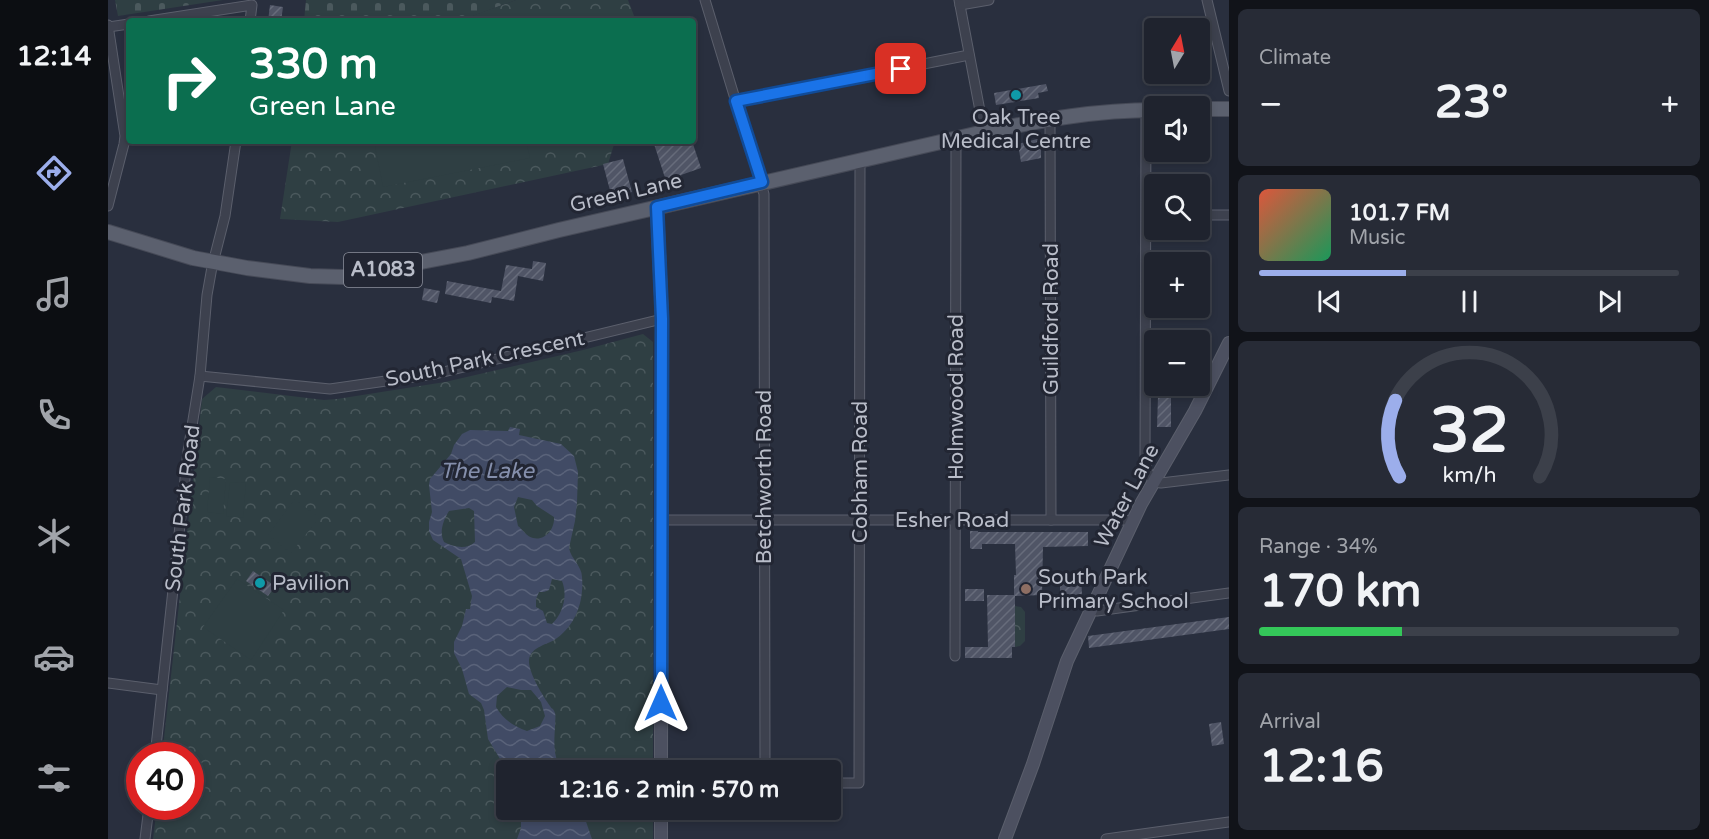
<!DOCTYPE html>
<meta charset="utf-8">
<style>
:root{--surface:#1f232e;--page:#272b36;--text:#f1f3f6;--muted:#a1a4aa;--line:#3c404a;--accent:#9caeeb}
body{margin:0;font-family:"Varela Round",sans-serif;background:var(--page);color:var(--text);height:100vh;display:flex;flex-direction:column;font-size:22px;white-space:nowrap}
*{box-sizing:border-box;margin:0}
p{font-size:20px;color:var(--muted)}
.icon{flex:none;width:33px;height:33px;fill:none;stroke:currentColor;stroke-width:2;stroke-linecap:round;stroke-linejoin:round}
.map{position:relative;flex:1;overflow:hidden}
.panel{display:flex;flex-direction:column;gap:9px;padding:9px;background:#111319;width:480px}
.panel>*{flex:none}
.top-card{position:absolute;left:18px;top:18px;width:570px;height:126px;border-radius:6px;box-shadow:0 3px 9px #0003,0 0 0 2px var(--line);background:#0b6e4f;color:#fff;overflow:hidden}
.needle{width:39px;rotate:10deg}
.fabs{position:absolute;left:1036px;top:18px;display:grid;gap:12px}
.fabs a{display:grid;place-items:center;width:66px;height:66px;border-radius:6px;background:var(--surface);box-shadow:0 3px 9px #0003,0 0 0 2px var(--line);font-size:30px}
.speed{position:absolute;left:18px;top:742px;display:flex;gap:12px;font-size:30px;font-weight:700;text-align:center}
.speed>*{display:grid;place-content:center;width:78px;height:78px;border-radius:50%;background:var(--surface);box-shadow:0 3px 9px #0003,0 0 0 2px var(--line);line-height:1}
.speed .limit{border:9px solid #d22;background:#fff;color:#111}
.pin{position:absolute;display:grid;place-items:center;width:51px;height:51px;color:#fff;margin:-26px;border-radius:12px;box-shadow:0 3px 9px #0006}
.me{position:absolute;width:66px;margin:-33px;rotate:0deg;stroke-linejoin:round;filter:drop-shadow(0 0 4px #0008)}
.turn{display:flex;align-items:center;gap:21px;height:126px;padding:0 24px;font-size:27px}
.turn .icon{width:78px;height:78px;stroke-width:2.5}
.turn b{display:block;font-size:42px;line-height:51px}
.big{font-size:45px;font-weight:700;line-height:1.1}
.panel .widget{flex:1;display:flex;flex-direction:column;justify-content:center;gap:9px;min-width:0;padding:0 21px;border-radius:9px;background:var(--page)}
.panel .dial{align-items:center;gap:0}
.dial svg{height:156px;overflow:visible;fill:none;stroke:var(--line);stroke-width:7;stroke-linecap:round;text-anchor:middle}
.dial text{fill:var(--text);stroke:none}
.song{display:flex;align-items:center;gap:18px}
.cover{width:72px;height:72px;border-radius:9px;background:linear-gradient(135deg,hsl(10 70% 55%),hsl(150 70% 35%))}
.played{height:6px;border-radius:3px;background:linear-gradient(90deg,var(--accent) 35%,var(--line) 35%)}
.keys{display:flex;justify-content:space-around;direction:ltr}
.heat{display:flex;justify-content:space-between;align-items:center;font-size:33px;direction:ltr}
.charge{height:9px;border-radius:4px;background:linear-gradient(90deg,#34c759 34%,var(--line) 0)}
.trip{position:absolute;left:388px;top:760px;width:345px;height:60px;border-radius:6px;background:var(--surface);box-shadow:0 3px 9px #0003,0 0 0 2px var(--line);font-weight:700;line-height:60px;text-align:center}
main{display:flex;flex:1;min-height:0}
.dock{display:flex;flex-direction:column;width:108px;justify-content:space-around;align-items:center;background:#0c0e12;color:var(--muted)}
.dock .icon{width:42px;height:42px}
.dock .selected{color:var(--accent)}
.dock b{font-size:27px;color:var(--text)}
.map>svg:first-child{display:block}
.cemetery{fill:url(#cemetery-stones)}
.park{fill:url(#park-crowns)}
.pitch{fill:#2f3f43}
.water{fill:url(#water-waves);fill-rule:evenodd}
.building{fill:url(#building-hatch)}
.lines{fill:none;stroke-linecap:round;stroke-linejoin:round}
.street-casing{stroke:#5b5f6c;stroke-width:11}
.secondary-casing{stroke:#5b5f6c;stroke-width:14}
.primary-casing{stroke:#464a57;stroke-width:16}
.street{stroke:#3d414e;stroke-width:9}
.secondary{stroke:#4c5060;stroke-width:12}
.primary{stroke:#5b606e;stroke-width:14}
.route-casing{stroke:#114b97;stroke-width:15}
.route{stroke:#1a73e8;stroke-width:10}
.culture-dot{fill:#0f9aa8;stroke:#222633;stroke-width:2}
.education-dot{fill:#8d6e63;stroke:#222633;stroke-width:2}
.labels{text-anchor:middle;dominant-baseline:central;stroke-width:6;stroke-linejoin:round;paint-order:stroke}
.shield{fill:#222633;stroke:#8c909c;stroke-width:1.5}
.shield-label{font-size:20px;font-weight:bold;fill:#b9bdc9}
.poi-label{font-size:21px;fill:#b9bdc9;stroke:#222633;text-anchor:start}
.street-label{font-size:21px;fill:#b9bdc9;stroke:#222633}
.water-label{font-size:22px;font-style:italic;fill:#858fac;stroke:#222633}
</style>
<main>
<nav class="dock">
<b>12:14</b>
<svg class="icon selected" aria-label="directions" viewBox="0 0 24 24"><path d="M12 3l9 9-9 9-9-9zM9 14v-3h6M13 9l2 2-2 2"/></svg>
<svg class="icon" aria-label="music" viewBox="0 0 24 24"><path d="M9 18V5l10-2v13"/><circle cx="6" cy="18" r="3"/><circle cx="16" cy="16" r="3"/></svg>
<svg class="icon" aria-label="phone" viewBox="0 0 24 24"><path d="M5 4h4l2 5-3 2q2 4 5 5l2-3 5 2v4C11 20 4 13 5 4z"/></svg>
<svg class="icon" aria-label="climate" viewBox="0 0 24 24"><path d="M12 3v18M4 7l16 10M4 17L20 7"/></svg>
<svg class="icon" aria-label="car" viewBox="0 0 24 24"><path d="M5 17H2v-5l4-1 3-4h7l3 4 3 1v5h-3M9 17h6M6 11h13"/><circle cx="7" cy="17" r="2"/><circle cx="17" cy="17" r="2"/></svg>
<svg class="icon" aria-label="filters" viewBox="0 0 24 24"><path d="M4 7h16M4 17h16"/><circle cx="9" cy="7" r="2"/><circle cx="15" cy="17" r="2"/></svg>
</nav>
<div class="map">
<svg width="1121" height="839" viewBox="0 0 1121 839">
<defs>
<pattern id="cemetery-stones" width="16" height="16" patternUnits="userSpaceOnUse" patternTransform="scale(1.5)"><rect width="16" height="16" fill="#2f3f43"/><path d="M2 7V4a2 2 0 0 1 4 0v3zM10 15v-3a2 2 0 0 1 4 0v3z" fill="#4b595d"/></pattern>
<pattern id="park-crowns" width="20" height="18" patternUnits="userSpaceOnUse" patternTransform="scale(1.5)"><rect width="20" height="18" fill="#2f3f43"/><path d="M2 6a3 3 0 1 1 6 0M12 15a3 3 0 1 1 6 0" fill="none" stroke="#4b595d"/></pattern>
<pattern id="water-waves" width="16" height="10" patternUnits="userSpaceOnUse" patternTransform="scale(1.5)"><rect width="16" height="10" fill="#414b65"/><path d="M0 5q4-4 8 0t8 0" fill="none" stroke="#5a637a"/></pattern>
<pattern id="building-hatch" width="6" height="6" patternUnits="userSpaceOnUse" patternTransform="scale(1.5)"><rect width="6" height="6" fill="#505566"/><path d="M-1 1l2-2M0 6l6-6M5 7l2-2" fill="none" stroke="#676c7b"/></pattern>
</defs>
<rect width="100%" height="100%" fill="#292f3e"/>
<!-- cemetery -->
<g class="cemetery">
<path d="M7,0H115L10,16Z"/>
<path d="M198,0H408L362,17L361,21H196Z"/>
</g>
<!-- park -->
<g class="park">
<path d="M408,0H520L528,21H361V17Z"/>
<path d="M184,141H507L500,164L230,222L172,219Z"/>
<path d="M535,334L545,342V771H399V810H545V839H45L49,807H82V756H54L94,399L108,387L216,400L229,399L337,382L475,350Z"/>
<path d="M907,606L913,607L917,612V641L912,646L907,647Z"/>
</g>
<!-- pitch -->
<g class="pitch">
<path d="M266,141H418L422,158L275,187Z"/>
<path d="M102,477L118,479L115,514L99,512Z"/>
<path d="M122,482L138,483L135,518L118,516Z"/>
<path d="M187,499L211,518L183,553L160,535Z"/>
<path d="M129,579L176,610L143,660L95,627Z"/>
</g>
<!-- water -->
<g class="water">
<path d="M402,427L412,429L411,435L453,444L466,456L470,472L469,502L467,521L461,548C463,559 474,566 474,577C476,601 468,624 449,638C440,645 423,646 421,660C420,672 435,696 442,706C445,711 444,706 447,713C448,717 447,722 447,727C446,744 445,756 454,771L425,770L399,771V775L397,767L380,739L376,710L373,703L361,694L354,669L346,653V642L354,626L358,609H362L364,596L353,559L325,540L321,531V522L324,512L321,485L322,479L343,454L346,445L354,434L362,430L400,431ZM410,497L424,500L429,506L446,517C447,528 438,541 425,538C419,537 415,530 410,526L406,507ZM361,508L366,511L367,542C359,550 345,547 336,542C331,532 335,521 341,511ZM444,579L454,581C460,596 455,613 444,624L439,623L435,611L428,607V599L431,592H436L441,590ZM399,687L413,690H423L433,702L437,716L432,726L419,731C405,726 395,719 388,707L389,696Z"/>
<path d="M413,810H474L484,839H409L413,828Z"/>
</g>
<!-- building -->
<g class="building">
<path d="M162,5L175,7L173,21H160Z"/>
<path d="M938,84L940,91L930,93L931,98L888,105L886,93Z"/>
<path d="M933,138V158L913,162L910,144Z"/>
<path d="M545,141H584L593,168L573,175L576,185L561,190Z"/>
<path d="M515,159L524,192L504,198L495,164Z"/>
<path d="M425,261L438,263L435,281L410,276L406,301L384,297L383,303L337,294L339,281L393,291L398,265L424,269Z"/>
<path d="M316,288L332,291L329,303L314,300Z"/>
<path d="M1050,397H1063V427H1049Z"/>
<path d="M862,531H870V532H980V546L935,547L934,595L907,596V647H904V658H857V647H880L879,595H906V575H908L907,544H874V549H864L862,548Z"/>
<path d="M145,571L167,586L160,596L138,581Z"/>
<path d="M952,577H973L974,595H952Z"/>
<rect x="857" y="589" width="19" height="12"/>
<path d="M1121,617V629L981,648L980,636Z"/>
<path d="M1113,722L1116,744L1104,746L1101,724Z"/>
</g>
<g class="lines">
<!-- street casing -->
<g class="street-casing">
<g id="street">
<path d="M597,0L656,194L657,771"/>
<path d="M851,0L876,132"/>
<path d="M1099,0L1121,91"/>
<path d="M852,5L881,0"/>
<path d="M41,21L144,5L142,21"/>
<path d="M0,25L17,136L16,144L0,206"/>
<path d="M0,27L21,24"/>
<path d="M628,101L861,55"/>
<path d="M1038,110L1037,460L1039,471L1046,482L1053,483L1121,475"/>
<path d="M942,119L943,520"/>
<path d="M1092,215H1121"/>
<path d="M92,376L222,389L327,374L554,319"/>
<path d="M554,520H1017L1024,522"/>
<path d="M983,609L989,611L1121,593"/>
<path d="M847,656L848,138"/>
<path d="M0,683L54,690"/>
<path d="M47,756L80,451L92,376L99,295L104,267L117,216L128,141"/>
<path d="M723,783H751L752,161"/>
<path d="M37,839L41,807"/>
<path d="M998,839L1121,822"/>
</g>
</g>
<!-- secondary casing -->
<g class="secondary-casing">
<g id="secondary">
<path d="M549,207L554,319L553,771"/>
<path d="M553,810V839"/>
<path d="M897,839L925,764L959,661L1033,504L1087,411L1121,343"/>
</g>
</g>
<!-- primary casing -->
<g class="primary-casing">
<g id="primary">
<path d="M1092,109H1121"/>
<path d="M0,232L85,258L139,268L202,276L235,277L360,253L451,230L876,132C933,120 989,110 1047,110"/>
</g>
</g>
<!-- street -->
<use href="#street" class="street"/>
<!-- secondary -->
<use href="#secondary" class="secondary"/>
<!-- primary -->
<use href="#primary" class="primary"/>
</g>
<g class="lines">
<!-- route casing -->
<g class="route-casing">
<path id="route" d="M553,703L554,319L549,207L654,182L628,101L793,69"/>
</g>
<!-- route -->
<use href="#route" class="route"/>
</g>
<!-- markers -->
<g class="culture-dot">
<circle cx="908" cy="95" r="6"/>
<circle cx="152" cy="583" r="6"/>
</g>
<circle class="education-dot" cx="918" cy="589" r="6"/>
<g class="labels">
<!-- shield labels -->
<rect class="shield" x="236" y="253" width="78" height="34" rx="4.5"/>
<g class="shield-label">
<text x="275" y="270">A1083</text>
</g>
<!-- poi labels -->
<g class="poi-label">
<text x="908" y="117" text-anchor="middle">Oak Tree<tspan x="908" dy="24">Medical Centre</tspan></text>
<text x="930" y="577">South Park<tspan x="930" dy="24">Primary School</tspan></text>
<text x="164" y="583">Pavilion</text>
</g>
<!-- street labels -->
<g class="street-label">
<text transform="translate(518 193) rotate(-13)">Green Lane</text>
<text transform="translate(943 319) rotate(-90)">Guildford Road</text>
<text transform="translate(377 359) rotate(-12)">South Park Crescent</text>
<text transform="translate(848 397) rotate(-90)">Holmwood Road</text>
<text transform="translate(752 472) rotate(-90)">Cobham Road</text>
<text transform="translate(656 477) rotate(-90)">Betchworth Road</text>
<text transform="translate(1019 496) rotate(-62)">Water Lane</text>
<text transform="translate(75 508) rotate(-83)">South Park Road</text>
<text x="844" y="520">Esher Road</text>
</g>
<!-- water labels -->
<g class="water-label">
<text x="379" y="471">The Lake</text>
</g>
</g>
</svg>
<div class="fabs">
<a><svg class="needle" viewBox="-14 -14 28 28"><path d="M0-13l5 13h-10z" fill="#e53935"/><path d="M0 13l5-13h-10z" fill="#a1a4aa"/></svg></a>
<a><svg class="icon" aria-label="sound" viewBox="0 0 24 24"><path d="M4 9h4l5-4v14l-5-4H4zM17 9q2 3 0 6"/></svg></a>
<a><svg class="icon" aria-label="search" viewBox="0 0 24 24"><circle cx="10" cy="10" r="6"/><path d="M15 15l6 6"/></svg></a>
<a>+</a>
<a>−</a>
</div>
<div class="speed"><div class="limit">40</div></div>
<div class="pin" style="left:793px;top:69px;background:#d93025"><svg class="icon" aria-label="arrive" viewBox="0 0 24 24"><path d="M6 21V4h12l-3 4 3 4H6"/></svg></div>
<svg class="me" style="left:553px;top:703px" viewBox="-20 -20 40 40"><path d="M0-17L14 15 0 8-14 15z" fill="#1a73e8" stroke="#fff" stroke-width="4"/></svg>
<div class="trip">12:16 · 2 min · 570 m</div>
<div class="top-card">
<div class="turn"><svg class="icon" aria-label="right" viewBox="0 0 24 24"><path d="M7 20v-9h11M14 6l5 5-5 5"/></svg><div><b>330 m</b>Green Lane</div></div>
</div>
</div>
<section class="panel">
<div class="widget"><p>Climate</p>
<div class="heat"><a>−</a><b class="big">23°</b><a>+</a></div>
</div>
<div class="widget">
<div class="song"><i class="cover"></i><div><b>101.7 FM</b><p>Music</p></div></div>
<div class="played"></div>
<div class="keys"><svg class="icon" aria-label="previous" viewBox="0 0 24 24"><path d="M18 5L8 12l10 7zM5 5v14"/></svg><svg class="icon" aria-label="pause" viewBox="0 0 24 24"><path d="M8 5v14M16 5v14"/></svg><svg class="icon" aria-label="next" viewBox="0 0 24 24"><path d="M6 5l10 7-10 7zM19 5v14"/></svg></div>
</div>
<div class="widget dial"><svg viewBox="0 0 100 80">
<path d="M14 69A42 42 0 1 1 86 69"/>
<path d="M14 69A42 42 0 0 1 12 30" stroke="#9caeeb"/>
<text x="50" y="56" font-size="32" font-weight="700">32</text>
<text x="50" y="72" font-size="11">km/h</text>
</svg></div>
<div class="widget"><p>Range · 34%</p><b class="big">170 km</b><div class="charge"></div></div>
<div class="widget"><p>Arrival</p><b class="big">12:16</b></div>
</section>
</main>
